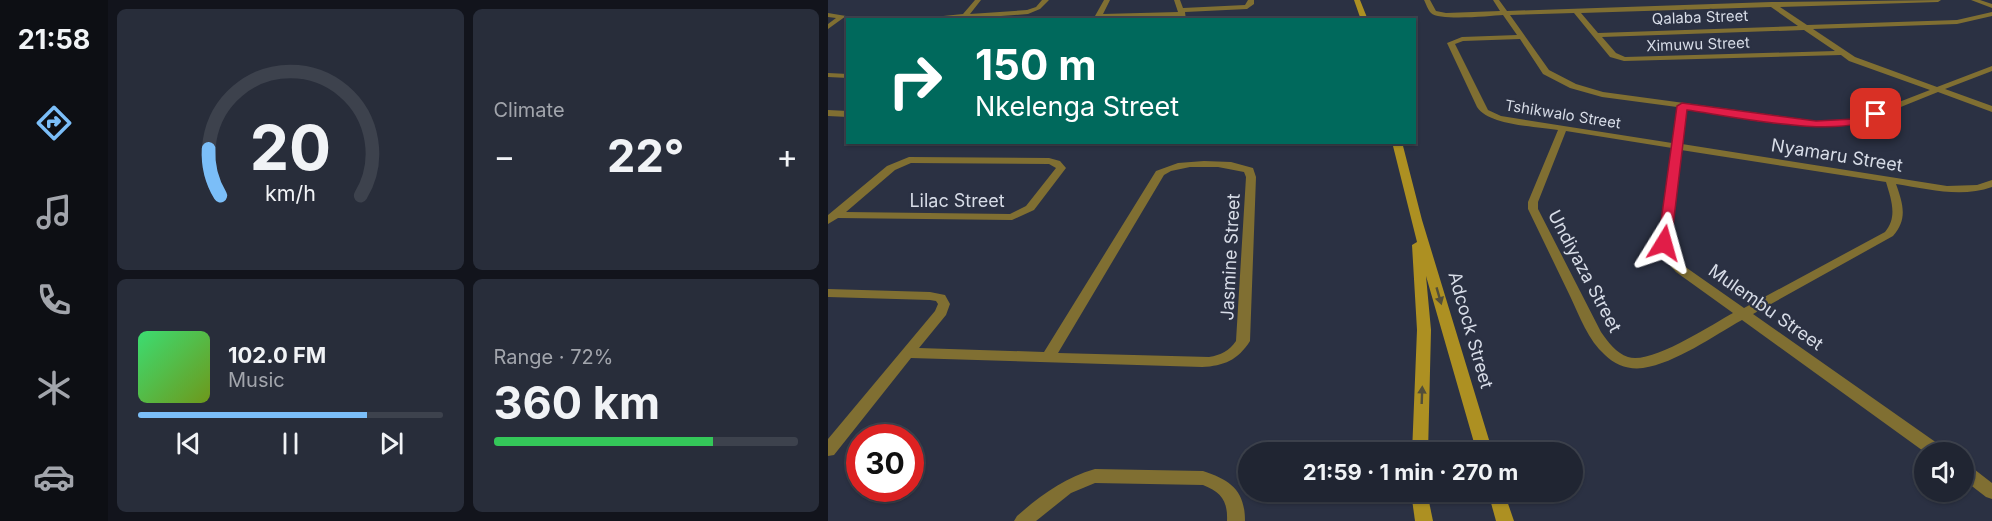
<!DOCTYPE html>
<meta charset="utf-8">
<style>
:root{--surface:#202532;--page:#282d3a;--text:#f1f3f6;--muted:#a2a5ac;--line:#3d424d;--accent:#7bbef8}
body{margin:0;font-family:Inter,sans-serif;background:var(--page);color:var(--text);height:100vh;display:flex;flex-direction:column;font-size:22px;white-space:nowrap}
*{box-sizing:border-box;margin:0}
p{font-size:20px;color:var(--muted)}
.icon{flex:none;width:33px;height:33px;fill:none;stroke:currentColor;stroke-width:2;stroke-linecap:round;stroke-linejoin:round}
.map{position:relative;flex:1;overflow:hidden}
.sheet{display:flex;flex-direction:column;gap:9px;padding:9px;background:#12141c;width:720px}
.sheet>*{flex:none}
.hud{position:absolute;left:18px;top:18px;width:570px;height:126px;border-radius:0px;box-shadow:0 2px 4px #0004,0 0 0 2px var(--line);background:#00695c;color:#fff;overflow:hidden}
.tools{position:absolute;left:1086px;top:442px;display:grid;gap:12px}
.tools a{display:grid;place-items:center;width:60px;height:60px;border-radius:50%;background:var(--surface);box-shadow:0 2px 4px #0004,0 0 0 2px var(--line);font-size:30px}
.speed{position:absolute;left:18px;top:424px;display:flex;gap:12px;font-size:30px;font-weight:700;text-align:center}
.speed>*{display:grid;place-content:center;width:78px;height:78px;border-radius:50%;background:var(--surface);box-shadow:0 2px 4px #0004,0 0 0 2px var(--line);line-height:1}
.speed .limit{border:9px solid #d22;background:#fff;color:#111}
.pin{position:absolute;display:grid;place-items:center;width:51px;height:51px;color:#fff;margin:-26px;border-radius:12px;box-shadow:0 3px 9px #0006}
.me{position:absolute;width:66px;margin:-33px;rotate:8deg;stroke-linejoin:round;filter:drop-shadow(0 0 4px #0008)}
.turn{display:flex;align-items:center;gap:21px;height:126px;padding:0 30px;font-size:27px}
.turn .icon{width:78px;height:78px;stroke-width:2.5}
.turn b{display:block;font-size:42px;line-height:51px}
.big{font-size:45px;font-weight:700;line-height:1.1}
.sheet .card{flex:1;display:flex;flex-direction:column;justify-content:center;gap:9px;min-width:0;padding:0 21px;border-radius:9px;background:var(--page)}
.sheet .dial{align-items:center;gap:0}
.dial svg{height:156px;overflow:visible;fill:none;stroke:var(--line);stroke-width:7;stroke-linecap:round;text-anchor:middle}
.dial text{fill:var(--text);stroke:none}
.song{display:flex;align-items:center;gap:18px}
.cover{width:72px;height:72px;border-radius:9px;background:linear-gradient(135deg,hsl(140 70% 55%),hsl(80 70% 35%))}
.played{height:6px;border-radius:3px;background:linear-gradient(90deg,var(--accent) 75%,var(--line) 75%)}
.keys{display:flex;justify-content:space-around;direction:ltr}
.heat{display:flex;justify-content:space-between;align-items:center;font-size:33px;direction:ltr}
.charge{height:9px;border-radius:4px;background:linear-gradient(90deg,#34c759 72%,var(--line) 0)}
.sheet .tiles{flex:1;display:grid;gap:9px;grid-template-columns:repeat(2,1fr)}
.trip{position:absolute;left:410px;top:442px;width:345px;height:60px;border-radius:30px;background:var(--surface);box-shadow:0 2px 4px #0004,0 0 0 2px var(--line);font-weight:700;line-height:60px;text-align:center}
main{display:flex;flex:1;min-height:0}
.tabs{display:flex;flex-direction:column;width:108px;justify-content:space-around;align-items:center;background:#0d0f14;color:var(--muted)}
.tabs .icon{width:42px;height:42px}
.tabs .active{color:var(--accent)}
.tabs b{font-size:27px;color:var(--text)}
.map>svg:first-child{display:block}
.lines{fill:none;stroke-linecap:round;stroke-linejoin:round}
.minor{fill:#806f32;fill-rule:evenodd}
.secondary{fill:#ad9022;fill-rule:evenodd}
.oneway{fill:#524e39}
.route{fill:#e11d48;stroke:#92132f;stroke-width:1.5}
.labels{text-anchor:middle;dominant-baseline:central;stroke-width:4.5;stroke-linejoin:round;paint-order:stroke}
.far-street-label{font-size:15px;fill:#d7dce7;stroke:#2b3143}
.street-label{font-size:18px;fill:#d7dce7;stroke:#2b3143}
</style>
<main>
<nav class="tabs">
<b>21:58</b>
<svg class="icon active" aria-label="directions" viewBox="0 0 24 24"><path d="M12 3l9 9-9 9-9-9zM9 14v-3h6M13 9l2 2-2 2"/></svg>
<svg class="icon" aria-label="music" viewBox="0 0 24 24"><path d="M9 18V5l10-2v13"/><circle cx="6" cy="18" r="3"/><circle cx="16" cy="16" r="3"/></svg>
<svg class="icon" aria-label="phone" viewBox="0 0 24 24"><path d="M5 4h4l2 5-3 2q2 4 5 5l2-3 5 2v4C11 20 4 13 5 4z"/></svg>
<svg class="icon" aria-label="climate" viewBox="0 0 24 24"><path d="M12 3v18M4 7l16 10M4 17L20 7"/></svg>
<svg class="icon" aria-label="car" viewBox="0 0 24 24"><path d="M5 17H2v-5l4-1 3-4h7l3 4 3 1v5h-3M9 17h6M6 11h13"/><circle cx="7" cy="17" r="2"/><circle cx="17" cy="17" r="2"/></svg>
</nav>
<section class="sheet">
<div class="tiles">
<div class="card dial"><svg viewBox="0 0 100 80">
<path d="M14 69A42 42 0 1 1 86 69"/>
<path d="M14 69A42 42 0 0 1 8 45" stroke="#7bbef8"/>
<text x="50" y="56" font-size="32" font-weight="700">20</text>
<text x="50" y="72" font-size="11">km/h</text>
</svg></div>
<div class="card"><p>Climate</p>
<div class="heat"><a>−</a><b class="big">22°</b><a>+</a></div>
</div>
<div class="card">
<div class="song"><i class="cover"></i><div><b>102.0 FM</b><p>Music</p></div></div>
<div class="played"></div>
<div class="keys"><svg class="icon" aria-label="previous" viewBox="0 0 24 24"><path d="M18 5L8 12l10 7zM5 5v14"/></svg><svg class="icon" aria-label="pause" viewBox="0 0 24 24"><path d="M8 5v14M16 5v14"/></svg><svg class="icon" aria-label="next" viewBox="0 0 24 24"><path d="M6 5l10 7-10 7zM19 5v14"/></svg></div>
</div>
<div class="card"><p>Range · 72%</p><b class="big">360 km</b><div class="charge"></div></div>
</div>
</section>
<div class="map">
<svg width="1164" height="521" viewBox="0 0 1164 521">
<rect width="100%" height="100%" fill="#2b3143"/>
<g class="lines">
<!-- minor -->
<g class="minor">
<path d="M147,0H153L142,14L199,10L208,7L214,0H221L212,9L200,14L118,20H76L135,14Z"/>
<path d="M276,0H282L275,14L350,12L346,0H352L355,8L417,5L420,0H426V4L419,9L357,12L358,20L354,19L352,16L268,17L267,16Z"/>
<path d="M596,0H602L608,11L618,13L672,11L665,0H671L679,11L943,2L1113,0L1110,2L952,7L979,25L1129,20L1164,12V16L1129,24L985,29L1027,57L1109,87L1164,66V71L1117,89L1164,106V112L1110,92L1028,125L988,127L858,108L854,144L1119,186L1149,185L1164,180V187C1133,198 1100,189 1068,184C1075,204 1080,219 1065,236L925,314L1116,448L1118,453H1098L914,320C885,336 848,363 815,368C801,370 787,365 777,355C760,340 752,317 742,296C728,267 714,238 700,209V202L730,130C707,126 662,126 649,107L619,43L634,37L689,35L675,15C662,16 611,21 603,13C600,10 598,4 596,0ZM943,7L970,26L770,33L753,13ZM746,13L782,57L796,61L1013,55L1021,61L1102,90L1027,119L988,121L775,92L748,84L721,70L682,15ZM976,30L1007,51L797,57L788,53L774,37ZM692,39L715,74L742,88L774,97L849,107L844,143L673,116L660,110L627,44L635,41ZM738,131L844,148L830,243L834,256L848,272L905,313C883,325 823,365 800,357C788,353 780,342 773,332L710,209V202ZM853,150L1058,182C1063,199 1070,217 1057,232L916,308L856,266L846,255L842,243Z"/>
<path d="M1143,0H1152L1164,4V8Z"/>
<path d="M0,13L18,16L0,29V24L8,18L0,17Z"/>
<path d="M0,73L20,74V78L0,77Z"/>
<path d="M0,110L20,111V117L0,116Z"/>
<path d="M81,157L221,158L232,161L238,168L206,210L184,220L10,218L0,224V215L59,166ZM83,163L221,164L228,168L198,206L182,214L18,212L67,170Z"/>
<path d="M376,161L403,162L425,168L428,177L422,341C410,360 396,366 374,367L83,358L6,455L0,456V439L107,311L110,304L108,301L102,300L0,297V289L102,292L117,295L122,304L118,315L91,348L216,352L328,171L350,163ZM362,167H390L416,172L418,177L408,341C401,351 393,355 381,357L230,353L336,175L343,171Z"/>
<path d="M1136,464L1142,466L1164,483V499L1158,497L1136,480Z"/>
<path d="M267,469L375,471C402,480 417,490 417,521H399C400,501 393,492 375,485L267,483L243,493L208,521H186L189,516C213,495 236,478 267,469Z"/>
</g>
<!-- secondary -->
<g class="secondary">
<path d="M526,0H532L540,20H533Z"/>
<path d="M564,142H574L594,220L665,453H649L598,276L603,330L600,453H584L589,330L584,245L589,242Z"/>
<path d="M583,492H599L605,521H587Z"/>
<path d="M660,492H676L686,521H668Z"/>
</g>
</g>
<!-- one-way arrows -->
<defs><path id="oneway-solid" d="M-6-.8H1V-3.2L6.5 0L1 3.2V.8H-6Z" transform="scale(1.5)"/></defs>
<g class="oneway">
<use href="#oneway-solid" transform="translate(611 296) rotate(74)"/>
<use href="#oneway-solid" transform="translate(594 395) rotate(-88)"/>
</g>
<!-- route -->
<path class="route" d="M854,103L988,121L1026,119L1048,111L1053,114C1021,142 902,116 859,110L843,243L836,247L830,243L849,106Z"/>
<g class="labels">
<!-- far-street labels -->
<g class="far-street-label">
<text transform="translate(872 17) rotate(-2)">Qalaba Street</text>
<text transform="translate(870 44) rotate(-2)">Ximuwu Street</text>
<text transform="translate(735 114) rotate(9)">Tshikwalo Street</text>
</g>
<!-- street labels -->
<g class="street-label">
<text transform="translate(1009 155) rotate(9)">Nyamaru Street</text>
<text x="129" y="200">Lilac Street</text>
<text transform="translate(402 257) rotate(-87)">Jasmine Street</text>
<text transform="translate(757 271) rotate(62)">Undiyaza Street</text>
<text transform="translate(938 307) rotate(35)">Mulembu Street</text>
<text transform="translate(643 330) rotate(74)">Adcock Street</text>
</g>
</g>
</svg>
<div class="tools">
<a><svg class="icon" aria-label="sound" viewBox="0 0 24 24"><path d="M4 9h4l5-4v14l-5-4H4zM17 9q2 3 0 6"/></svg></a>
</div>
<div class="speed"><div class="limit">30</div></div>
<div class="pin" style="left:1048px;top:114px;background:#d93025"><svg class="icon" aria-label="arrive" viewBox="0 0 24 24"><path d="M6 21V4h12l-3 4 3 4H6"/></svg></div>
<svg class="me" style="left:836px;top:243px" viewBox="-20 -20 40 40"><path d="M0-17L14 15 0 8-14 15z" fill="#e11d48" stroke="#fff" stroke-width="4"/></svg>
<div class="trip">21:59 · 1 min · 270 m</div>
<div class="hud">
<div class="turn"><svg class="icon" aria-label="right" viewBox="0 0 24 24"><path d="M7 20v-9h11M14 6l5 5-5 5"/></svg><div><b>150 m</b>Nkelenga Street</div></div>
</div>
</div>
</main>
